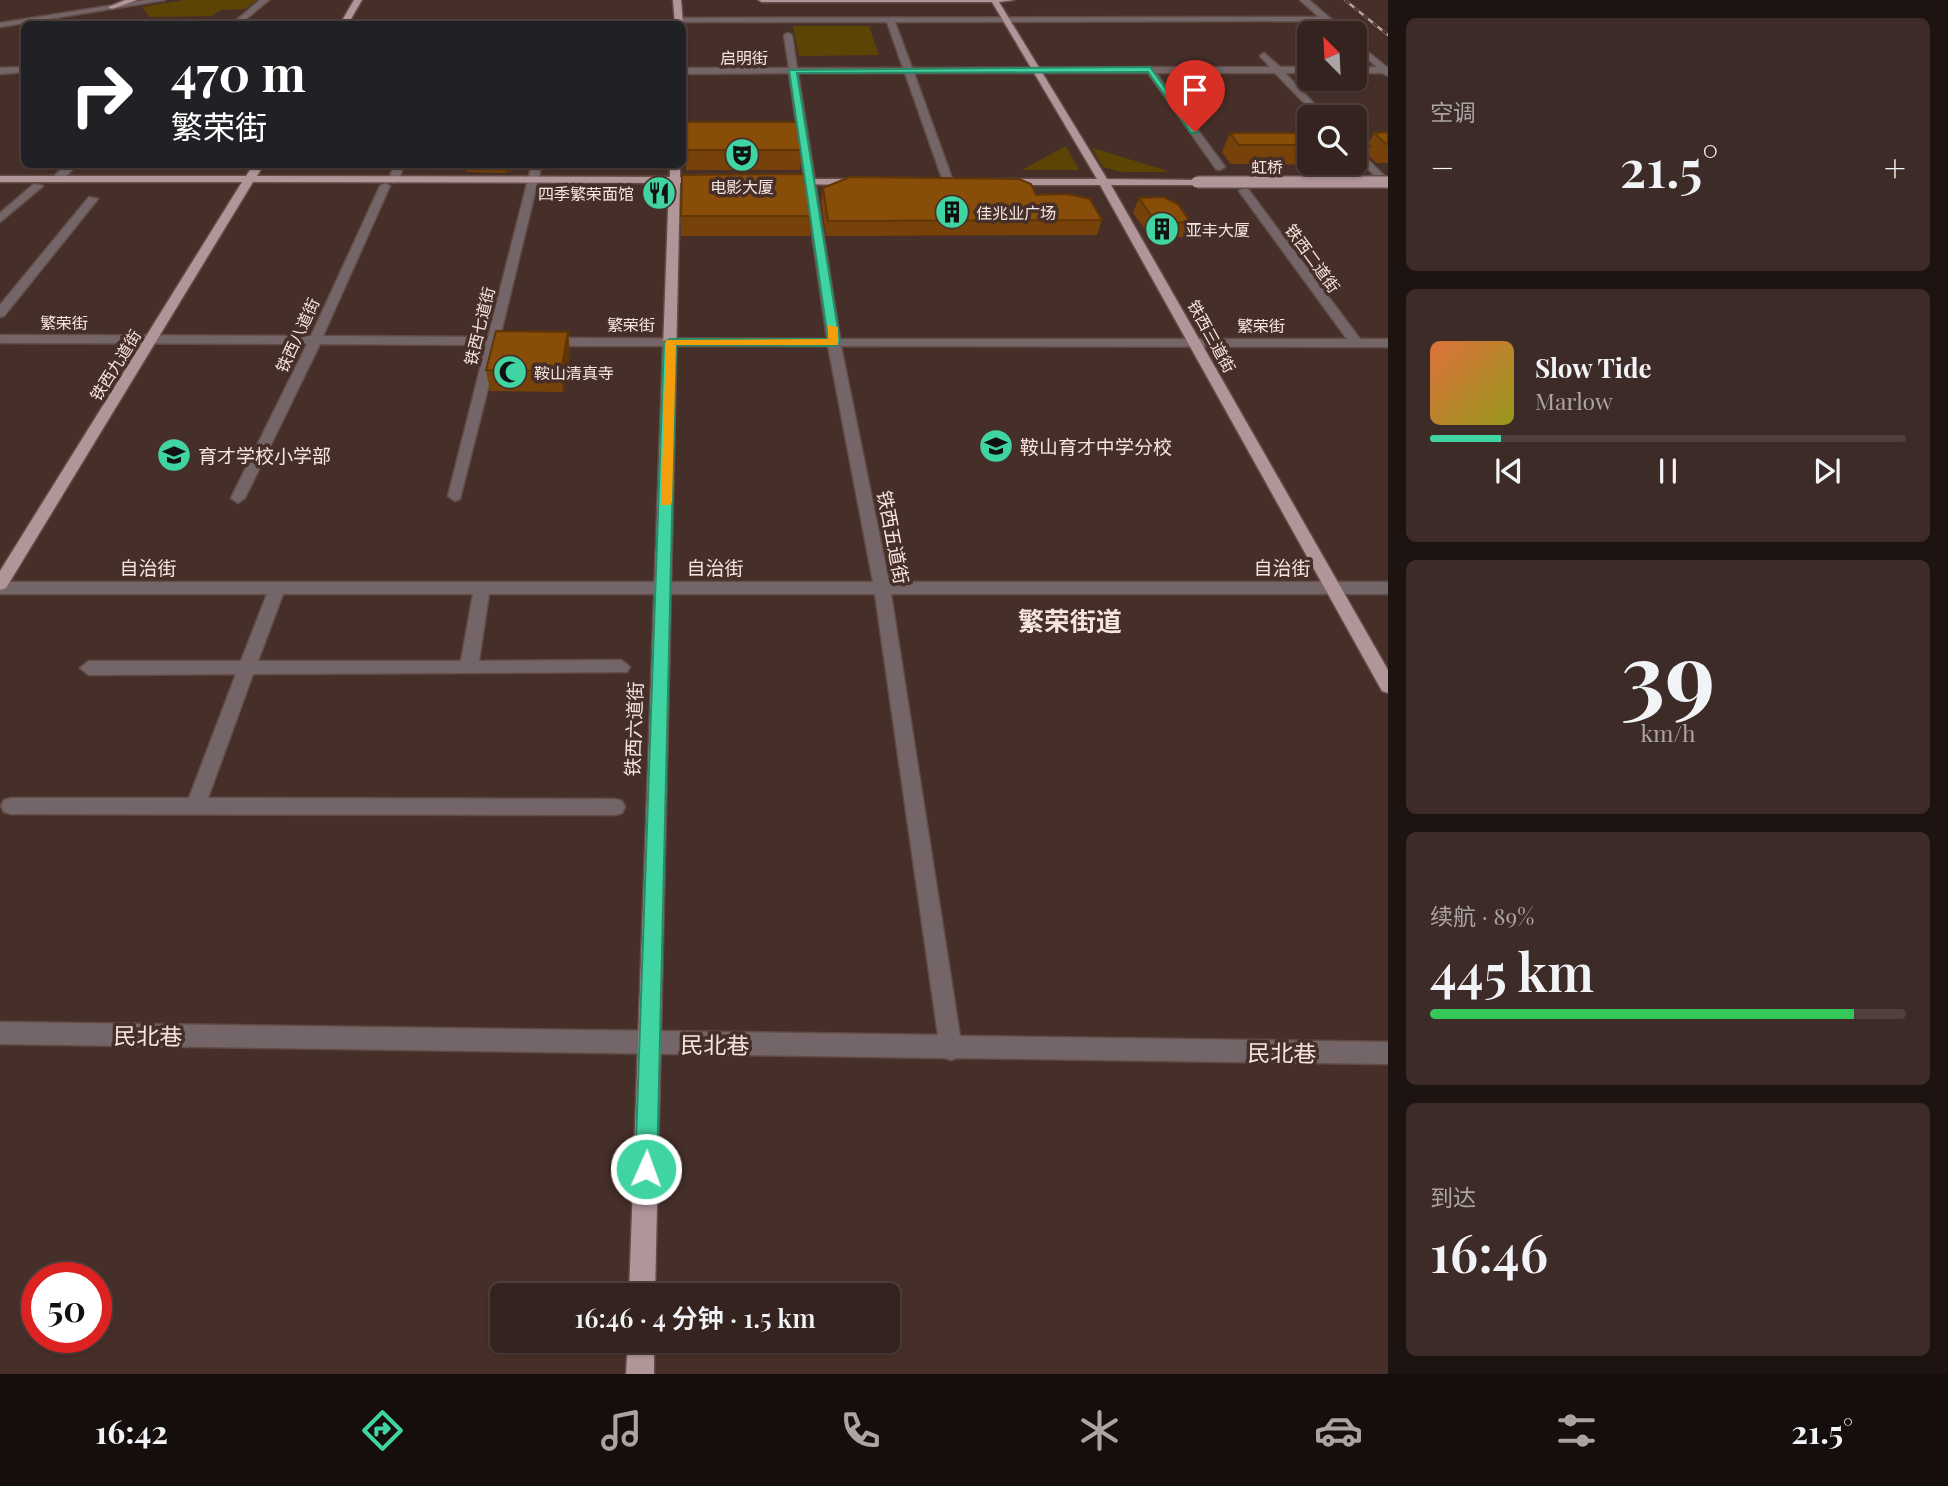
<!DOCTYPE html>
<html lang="zh">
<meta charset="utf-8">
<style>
:root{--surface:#35231f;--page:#3d2b28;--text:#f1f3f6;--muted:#aaa4a4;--line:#4f403d;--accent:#3fd4a2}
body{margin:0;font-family:"Playfair Display","Noto Sans SC",serif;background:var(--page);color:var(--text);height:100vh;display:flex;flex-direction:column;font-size:26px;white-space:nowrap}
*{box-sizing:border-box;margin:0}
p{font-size:23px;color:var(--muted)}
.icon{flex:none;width:38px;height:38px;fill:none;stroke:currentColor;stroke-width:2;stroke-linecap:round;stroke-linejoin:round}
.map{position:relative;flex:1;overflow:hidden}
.panel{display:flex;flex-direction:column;gap:18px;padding:18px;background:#1d1311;width:560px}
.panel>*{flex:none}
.top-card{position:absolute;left:21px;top:21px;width:665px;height:147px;border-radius:10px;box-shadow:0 2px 5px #0004,0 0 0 2px var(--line);background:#202124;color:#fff;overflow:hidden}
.needle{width:46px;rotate:336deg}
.fabs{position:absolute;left:1297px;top:21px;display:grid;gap:14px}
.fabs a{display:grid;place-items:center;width:70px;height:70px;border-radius:10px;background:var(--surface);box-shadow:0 2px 5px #0004,0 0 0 2px var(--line);font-size:35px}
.speed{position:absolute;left:21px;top:1262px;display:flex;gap:14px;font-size:35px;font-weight:700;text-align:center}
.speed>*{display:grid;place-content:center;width:91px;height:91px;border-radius:50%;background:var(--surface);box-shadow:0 2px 5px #0004,0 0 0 2px var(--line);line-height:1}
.speed .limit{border:10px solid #d22;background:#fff;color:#111}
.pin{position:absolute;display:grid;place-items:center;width:60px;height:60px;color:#fff;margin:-72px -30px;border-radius:50% 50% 50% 0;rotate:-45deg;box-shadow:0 0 7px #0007}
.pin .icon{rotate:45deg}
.me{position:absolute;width:77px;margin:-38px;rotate:2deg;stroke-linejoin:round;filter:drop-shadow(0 0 5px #0008)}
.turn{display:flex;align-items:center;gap:24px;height:147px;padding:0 35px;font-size:32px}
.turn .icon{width:91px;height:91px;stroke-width:2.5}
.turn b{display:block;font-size:49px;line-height:60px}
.big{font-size:52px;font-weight:600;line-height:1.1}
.panel .widget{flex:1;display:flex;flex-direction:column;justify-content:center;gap:10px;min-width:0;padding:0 24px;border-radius:10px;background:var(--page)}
.panel .dial{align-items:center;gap:0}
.dial b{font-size:91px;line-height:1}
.song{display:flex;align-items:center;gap:21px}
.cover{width:84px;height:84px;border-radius:10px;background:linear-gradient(135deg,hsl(20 70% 55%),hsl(60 70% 35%))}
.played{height:7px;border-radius:4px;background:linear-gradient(90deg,var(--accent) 15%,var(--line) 15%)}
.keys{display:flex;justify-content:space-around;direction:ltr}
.heat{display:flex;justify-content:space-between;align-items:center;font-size:38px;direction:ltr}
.charge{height:10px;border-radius:5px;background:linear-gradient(90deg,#34c759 89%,var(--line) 0)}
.trip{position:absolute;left:490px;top:1283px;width:410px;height:70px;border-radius:10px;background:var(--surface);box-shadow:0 2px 5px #0004,0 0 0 2px var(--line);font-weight:600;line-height:70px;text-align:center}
.menu{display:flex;height:112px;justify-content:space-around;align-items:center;background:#150e0c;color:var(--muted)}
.menu .icon{width:49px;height:49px}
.menu .active{color:var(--accent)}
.menu b{font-size:32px;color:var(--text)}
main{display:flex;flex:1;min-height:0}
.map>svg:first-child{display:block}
.green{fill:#5c4504}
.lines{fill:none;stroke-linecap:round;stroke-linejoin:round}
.minor-casing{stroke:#634c46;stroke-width:3}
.major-casing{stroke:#634c46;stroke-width:3}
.minor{fill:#746668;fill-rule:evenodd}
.major{fill:#b09599;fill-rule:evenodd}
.rail-casing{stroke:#b7a49f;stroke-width:2.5}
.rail{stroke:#472f29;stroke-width:2;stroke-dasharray:6;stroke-linecap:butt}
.major-bridge-casing{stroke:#634c46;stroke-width:14;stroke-linecap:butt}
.major-bridge{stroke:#b09599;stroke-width:11}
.wall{fill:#764209}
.shaded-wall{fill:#603607}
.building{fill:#894d0a;stroke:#603607;stroke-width:2}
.route{fill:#3fd4a2;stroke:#298a69;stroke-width:2}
.slow{fill:#f59e0b}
.labels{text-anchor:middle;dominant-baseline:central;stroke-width:7;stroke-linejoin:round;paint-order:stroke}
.far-street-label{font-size:16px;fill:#f5e5e1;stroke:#472f29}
.far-poi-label{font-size:16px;fill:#f5e5e1;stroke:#472f29;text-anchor:start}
.poi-label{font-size:19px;fill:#f5e5e1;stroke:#472f29;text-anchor:start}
.street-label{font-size:19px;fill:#f5e5e1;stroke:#472f29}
.near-street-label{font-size:23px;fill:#f5e5e1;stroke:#472f29}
.district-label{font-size:26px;font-weight:bold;fill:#f5e5e1;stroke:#472f29}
</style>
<main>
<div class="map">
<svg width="1388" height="1374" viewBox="0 0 1388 1374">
<rect width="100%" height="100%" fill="#472f29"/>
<!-- green -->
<g class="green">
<path d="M184,0H257L245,9L221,10L212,16L150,17L142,7Z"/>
<path d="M793,26H869L879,55L799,56Z"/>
<path d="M1066,146L1079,170H1022Z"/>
<path d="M1092,148L1165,170L1167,172H1122L1103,167Z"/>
</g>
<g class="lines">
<!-- minor casing -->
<g class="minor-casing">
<g id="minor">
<path d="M146,0H165L0,27V23Z"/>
<path d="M260,0H269L240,24H232Z"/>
<path d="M1300,0H1309L1347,33H1338L1324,21L895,22L912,68L1270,67L1260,56L1264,53L1280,67H1309V73H1285L1327,117H1318L1275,73H1156L1225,167L1220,170L1216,169L1148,73H914L953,181L948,184L943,181L905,73H798L840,339H1347L1239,191L1244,188L1248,189L1360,339H1388V347L841,346L889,582H1388V594H891L960,1036L1388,1042V1064L956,1058L951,1060L945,1058L0,1044V1022L938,1035L875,594H489L479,661L621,660L630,667L627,672L253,674L208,798L615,799L622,801L625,807L622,813L615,815L11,814L4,812L1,806L4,800L11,798H189L236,674L89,675L80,668L89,661H241L267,594H0V582H873L828,346H548L542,342L548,338L827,339L789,73L682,74V68H789L784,35L788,33L792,35L797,68H903L887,22H679L676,18L1319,17ZM283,594H473L461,661H258Z"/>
<path d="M1354,41L1388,68V76L1382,73H1354V67H1377L1354,48Z"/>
<path d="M24,67V72L0,74V68Z"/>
<path d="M1354,147L1388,179V188L1354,156Z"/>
<path d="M67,164H78L60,182H52V178Z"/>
<path d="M394,164H404L399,180L394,183L389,180Z"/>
<path d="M532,164H542L500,337H517L523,341L517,345H499L460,499L455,501L448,496L486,345L320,344L245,498L238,503L231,498L307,344L0,343V335L311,336L380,186L385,183L390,186L323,336L488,337Z"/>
<path d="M34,184L43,186L0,222V213Z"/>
<path d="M89,197L98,199L4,316L0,317V305Z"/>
</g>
</g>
<!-- major casing -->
<g class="major-casing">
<g id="major">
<path d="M125,0H137L112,9L108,7Z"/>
<path d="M354,0H362L348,24H340Z"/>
<path d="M673,0H681L683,24L682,25L675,24Z"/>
<path d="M758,0H1014L999,2L1107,179L1201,180L1202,182L1197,185H1111L1388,670V693L1382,691L1100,185H1004L999,182L1004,179H1097L992,2H762Z"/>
<path d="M254,164H264L257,176L670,177V164H680V177H703L708,180L703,183H680L655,1295H629L669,183L253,182L6,588L0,590V571L242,182H0V176H246Z"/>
<path d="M780,179H861L866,182L861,185L784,184L780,183Z"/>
<path d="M628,1340H654V1374H626Z"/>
</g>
</g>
<!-- minor -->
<use href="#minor" class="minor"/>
<!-- major -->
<use href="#major" class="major"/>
<!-- rail casing -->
<g class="rail-casing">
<path id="rail" d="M1345,0L1388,35"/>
</g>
<!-- rail -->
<use href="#rail" class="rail"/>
<!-- major-bridge casing -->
<g class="major-bridge-casing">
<path id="major-bridge" d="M1197,182H1388"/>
</g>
<!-- major-bridge -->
<use href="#major-bridge" class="major-bridge"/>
</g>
<!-- wall -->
<g class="wall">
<path d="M686,122L802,150L800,170H686Z"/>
<path d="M1388,132V163H1376L1366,153L1359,165L1231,164L1222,152L1230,133H1309V163H1354V133L1368,144L1374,133Z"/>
<path d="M271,164H378L375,170H273Z"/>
<path d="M465,164H522L521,166L506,173L467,172Z"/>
<path d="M823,188L1036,195L1102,220L1097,235L826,236L821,203Z"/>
<path d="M1139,198L1190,222L1184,237L1151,238L1133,213Z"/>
<path d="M681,216H812L810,236H681Z"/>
<path d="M568,332L570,353L563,392L490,391L486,370Z"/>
</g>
<!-- shaded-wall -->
<g class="shaded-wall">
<path d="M504,164H522L521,166L506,173Z"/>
<path d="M568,332L570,353L563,392L561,371Z"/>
</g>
<!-- building -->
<g class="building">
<path d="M686,122H798L802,150H685Z"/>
<path d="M1361,132L1362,139L1370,146L1354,145V133Z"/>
<path d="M1388,132V144H1386L1374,133Z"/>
<path d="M1230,133H1309V145H1239Z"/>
<path d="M805,174L812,216H681L682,175Z"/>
<path d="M850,177L1019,179L1031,184L1036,195L1067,194L1090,199L1102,220L828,221L823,188Z"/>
<path d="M1163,197L1178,204L1190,222L1156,223L1139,198Z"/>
<path d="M496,331L568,332L561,371L486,370Z"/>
</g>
<!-- route -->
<path class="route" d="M1150,67L1198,133H1191L1148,72L797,73L840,342L834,346L676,345L657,1169L654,1177L646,1180L638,1177L635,1169L664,342L670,339H828L789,70Z"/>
<!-- slow -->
<path class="slow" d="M828,325L838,327V345H676L672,502L670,505H661L666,340L828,339Z"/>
<!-- icons -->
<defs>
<g id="theatre-disc" transform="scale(1.75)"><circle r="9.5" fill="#3fd4a2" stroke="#472f29"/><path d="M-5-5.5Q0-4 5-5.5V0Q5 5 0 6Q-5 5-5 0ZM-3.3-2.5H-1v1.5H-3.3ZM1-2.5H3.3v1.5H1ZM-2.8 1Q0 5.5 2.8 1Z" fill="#111"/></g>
<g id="restaurant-disc" transform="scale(1.75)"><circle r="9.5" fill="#3fd4a2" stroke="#472f29"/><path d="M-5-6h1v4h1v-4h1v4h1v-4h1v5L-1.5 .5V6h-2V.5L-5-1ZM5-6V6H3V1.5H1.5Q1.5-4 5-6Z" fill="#111"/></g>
<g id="building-disc" transform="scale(1.75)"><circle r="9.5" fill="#3fd4a2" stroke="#472f29"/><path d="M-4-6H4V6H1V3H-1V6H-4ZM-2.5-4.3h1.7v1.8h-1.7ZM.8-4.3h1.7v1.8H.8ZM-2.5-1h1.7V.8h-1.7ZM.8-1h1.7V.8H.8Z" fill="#111"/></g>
<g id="mosque-disc" transform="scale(1.75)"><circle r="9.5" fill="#3fd4a2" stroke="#472f29"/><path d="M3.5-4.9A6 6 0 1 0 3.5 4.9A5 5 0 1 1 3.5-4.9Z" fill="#111"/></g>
<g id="school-disc" transform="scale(1.75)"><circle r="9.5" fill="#3fd4a2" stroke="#472f29"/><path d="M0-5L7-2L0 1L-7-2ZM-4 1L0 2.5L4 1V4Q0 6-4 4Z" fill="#111"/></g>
</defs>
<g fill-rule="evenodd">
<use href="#theatre-disc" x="742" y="155"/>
<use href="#restaurant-disc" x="659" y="193"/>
<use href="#building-disc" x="952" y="212"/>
<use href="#building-disc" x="1162" y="229"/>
<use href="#mosque-disc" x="510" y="372"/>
<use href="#school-disc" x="996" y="446"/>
<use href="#school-disc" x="174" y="455"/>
</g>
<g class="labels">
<!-- far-street labels -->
<g class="far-street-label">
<text x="744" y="57">启明街</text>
<text x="1267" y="166">虹桥</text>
<text transform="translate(1313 258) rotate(54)">铁西二道街</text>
<text x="64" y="322">繁荣街</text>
<text x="631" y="324">繁荣街</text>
<text x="1261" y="325">繁荣街</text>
<text transform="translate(479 326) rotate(-76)">铁西七道街</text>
<text transform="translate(297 335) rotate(-65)">铁西八道街</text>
<text transform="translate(1212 336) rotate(61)">铁西三道街</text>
<text transform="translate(115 365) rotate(-58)">铁西九道街</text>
</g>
<!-- far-poi labels -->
<g class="far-poi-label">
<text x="742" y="186" text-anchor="middle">电影大厦</text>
<text x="634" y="193" text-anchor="end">四季繁荣面馆</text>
<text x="976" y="212">佳兆业广场</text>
<text x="1186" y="229">亚丰大厦</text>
<text x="534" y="372">鞍山清真寺</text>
</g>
<!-- poi labels -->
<g class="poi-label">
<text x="1020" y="446">鞍山育才中学分校</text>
<text x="198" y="455">育才学校小学部</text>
</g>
<!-- street labels -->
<g class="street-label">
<text transform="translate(894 537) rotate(79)">铁西五道街</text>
<text x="148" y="567">自治街</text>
<text x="715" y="567">自治街</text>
<text x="1282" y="567">自治街</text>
<text transform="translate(633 729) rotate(-88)">铁西六道街</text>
</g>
<!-- near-street labels -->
<g class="near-street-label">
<text transform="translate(148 1035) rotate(1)">民北巷</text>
<text transform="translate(715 1044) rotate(1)">民北巷</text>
<text transform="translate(1282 1052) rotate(1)">民北巷</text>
</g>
<!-- district labels -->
<g class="district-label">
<text x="1070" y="620">繁荣街道</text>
</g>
</g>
</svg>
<div class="fabs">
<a><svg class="needle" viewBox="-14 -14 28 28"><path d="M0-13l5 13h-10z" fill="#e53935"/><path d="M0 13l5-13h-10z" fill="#aaa4a4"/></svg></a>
<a><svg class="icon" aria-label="search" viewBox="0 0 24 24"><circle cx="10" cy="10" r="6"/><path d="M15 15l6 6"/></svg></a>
</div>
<div class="speed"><div class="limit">50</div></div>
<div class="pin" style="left:1195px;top:132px;background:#d93025"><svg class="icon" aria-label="arrive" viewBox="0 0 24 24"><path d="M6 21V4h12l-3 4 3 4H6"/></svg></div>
<svg class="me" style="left:646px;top:1169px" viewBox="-20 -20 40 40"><circle r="17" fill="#3fd4a2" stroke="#fff" stroke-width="3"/><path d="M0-11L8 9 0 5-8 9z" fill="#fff"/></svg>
<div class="trip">16:46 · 4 分钟 · 1.5 km</div>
<div class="top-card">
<div class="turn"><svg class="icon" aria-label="right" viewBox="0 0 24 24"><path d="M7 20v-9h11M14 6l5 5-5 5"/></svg><div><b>470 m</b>繁荣街</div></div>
</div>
</div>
<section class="panel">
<div class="widget"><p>空调</p>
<div class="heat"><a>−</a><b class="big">21.5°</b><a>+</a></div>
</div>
<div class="widget">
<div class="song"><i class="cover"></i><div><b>Slow Tide</b><p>Marlow</p></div></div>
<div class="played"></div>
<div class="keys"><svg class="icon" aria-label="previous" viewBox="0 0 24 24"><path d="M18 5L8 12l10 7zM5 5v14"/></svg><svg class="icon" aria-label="pause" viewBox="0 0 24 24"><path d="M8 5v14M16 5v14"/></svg><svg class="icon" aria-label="next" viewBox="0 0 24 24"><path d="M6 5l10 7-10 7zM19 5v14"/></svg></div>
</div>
<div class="widget dial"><b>39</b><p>km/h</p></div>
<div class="widget"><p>续航 · 89%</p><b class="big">445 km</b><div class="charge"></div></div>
<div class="widget"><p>到达</p><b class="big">16:46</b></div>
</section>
</main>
<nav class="menu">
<b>16:42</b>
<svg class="icon active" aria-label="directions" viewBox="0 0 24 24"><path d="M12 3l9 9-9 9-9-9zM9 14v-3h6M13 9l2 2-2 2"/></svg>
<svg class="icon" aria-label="music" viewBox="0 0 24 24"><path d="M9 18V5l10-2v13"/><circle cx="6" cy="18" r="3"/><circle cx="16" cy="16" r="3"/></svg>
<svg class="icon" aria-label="phone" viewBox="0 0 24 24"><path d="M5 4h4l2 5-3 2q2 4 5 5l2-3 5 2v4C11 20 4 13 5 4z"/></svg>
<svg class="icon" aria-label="climate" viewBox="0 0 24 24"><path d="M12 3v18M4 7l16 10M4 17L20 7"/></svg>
<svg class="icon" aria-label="car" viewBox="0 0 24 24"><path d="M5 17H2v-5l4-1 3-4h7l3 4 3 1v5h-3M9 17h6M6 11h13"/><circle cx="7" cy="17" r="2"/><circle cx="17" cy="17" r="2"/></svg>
<svg class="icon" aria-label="filters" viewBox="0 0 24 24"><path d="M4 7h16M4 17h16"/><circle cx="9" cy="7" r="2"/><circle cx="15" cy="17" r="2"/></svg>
<b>21.5°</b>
</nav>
